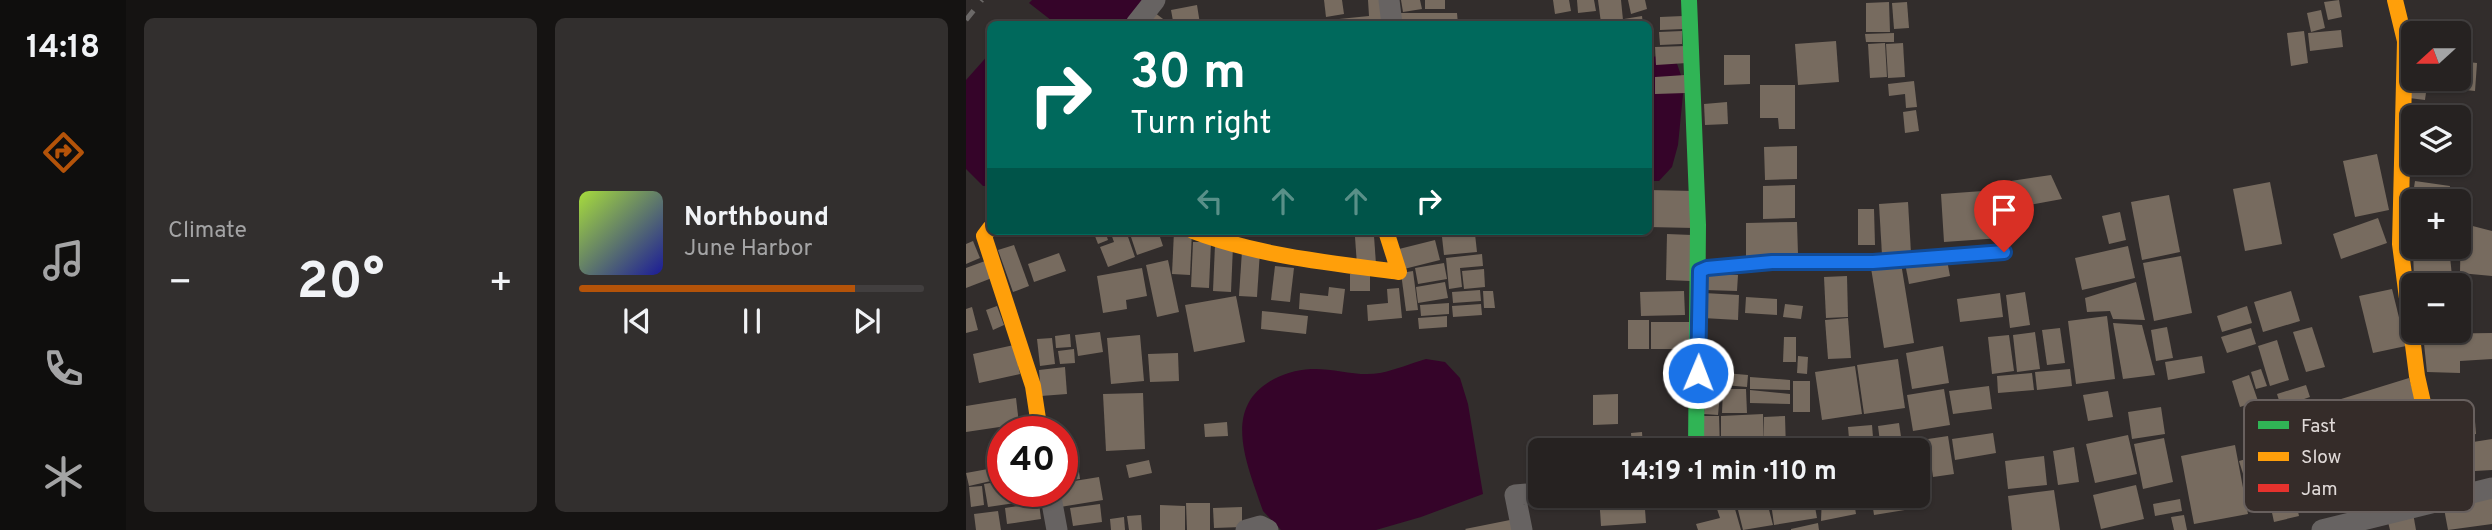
<!DOCTYPE html>
<meta charset="utf-8">
<style>
:root{--surface:#262221;--page:#322f2e;--text:#f1f3f6;--muted:#a4a4a5;--line:#423f3f;--accent:#b45309}
body{margin:0;font-family:Overpass,sans-serif;background:var(--page);color:var(--text);height:100vh;display:flex;flex-direction:column;font-size:26px;white-space:nowrap}
*{box-sizing:border-box;margin:0}
p{font-size:23px;color:var(--muted)}
.icon{flex:none;width:38px;height:38px;fill:none;stroke:currentColor;stroke-width:2;stroke-linecap:round;stroke-linejoin:round}
.map{position:relative;flex:1;overflow:hidden}
.side{display:flex;flex-direction:column;gap:18px;padding:18px;background:#151312;width:840px}
.side>*{flex:none}
.top-card{position:absolute;left:21px;top:21px;width:665px;height:214px;border-radius:10px;box-shadow:0 2px 5px #0004,0 0 0 2px var(--line);background:#00695c;color:#fff;overflow:hidden}
.needle{width:46px;rotate:249deg}
.buttons{position:absolute;left:1435px;top:21px;display:grid;gap:14px}
.buttons a{display:grid;place-items:center;width:70px;height:70px;border-radius:10px;background:var(--surface);box-shadow:0 2px 5px #0004,0 0 0 2px var(--line);font-size:35px}
.speed{position:absolute;left:21px;top:416px;display:flex;gap:14px;font-size:35px;font-weight:700;text-align:center}
.speed>*{display:grid;place-content:center;width:91px;height:91px;border-radius:50%;background:var(--surface);box-shadow:0 2px 5px #0004,0 0 0 2px var(--line);line-height:1}
.speed .limit{border:10px solid #d22;background:#fff;color:#111}
.pin{position:absolute;display:grid;place-items:center;width:60px;height:60px;color:#fff;margin:-72px -30px;border-radius:50% 50% 50% 0;rotate:-45deg;box-shadow:0 0 7px #0007}
.pin .icon{rotate:45deg}
.me{position:absolute;width:77px;margin:-38px;rotate:1deg;stroke-linejoin:round;filter:drop-shadow(0 0 5px #0008)}
.turn{display:flex;align-items:center;gap:24px;height:147px;padding:0 28px;font-size:32px}
.turn .icon{width:91px;height:91px;stroke-width:2.5}
.turn b{display:block;font-size:49px;line-height:60px}
.lanes{display:flex;align-items:center;height:66px;padding:0 28px;background:#0003;justify-content:center;gap:35px;direction:ltr}
.lanes .off{opacity:.35}
.big{font-size:52px;font-weight:700;line-height:1.1}
.side .card{flex:1;display:flex;flex-direction:column;justify-content:center;gap:10px;min-width:0;padding:0 24px;border-radius:10px;background:var(--page)}
.song{display:flex;align-items:center;gap:21px}
.cover{width:84px;height:84px;border-radius:10px;background:linear-gradient(135deg,hsl(80 70% 55%),hsl(240 70% 35%))}
.played{height:7px;border-radius:4px;background:linear-gradient(90deg,var(--accent) 80%,var(--line) 80%)}
.keys{display:flex;justify-content:space-around;direction:ltr}
.heat{display:flex;justify-content:space-between;align-items:center;font-size:38px;direction:ltr}
.side .tiles{flex:1;display:grid;gap:18px;grid-template-columns:repeat(2,1fr)}
.trip{position:absolute;left:562px;top:438px;width:402px;height:70px;border-radius:10px;background:var(--surface);box-shadow:0 2px 5px #0004,0 0 0 2px var(--line);font-weight:700;line-height:70px;text-align:center}
main{display:flex;flex:1;min-height:0}
.menu{display:flex;flex-direction:column;width:126px;justify-content:space-around;align-items:center;background:#0f0e0d;color:var(--muted)}
.menu .icon{width:49px;height:49px}
.menu .active{color:var(--accent)}
.menu b{font-size:32px;color:var(--text)}
.map>svg:first-child{display:block}
.water{fill:#350429}
.building{fill:#776b5f}
.lines{fill:none;stroke-linecap:round;stroke-linejoin:round}
.street{stroke:#676362;stroke-width:21}
.fast{stroke:#30b455;stroke-width:16}
.slow{stroke:#ff9f0a;stroke-width:16}
.jam{stroke:#e5322d;stroke-width:16}
.rail{stroke:#6c6968;stroke-width:5;stroke-dasharray:12 12;stroke-linecap:butt}
.route-casing{stroke:#114b97;stroke-width:18}
.route{stroke:#1a73e8;stroke-width:12}
.key{fill:#352c29;stroke:#68605e;stroke-width:2}
.key-label{font-size:19px;fill:#e0dad8}
</style>
<main>
<nav class="menu">
<b>14:18</b>
<svg class="icon active" aria-label="directions" viewBox="0 0 24 24"><path d="M12 3l9 9-9 9-9-9zM9 14v-3h6M13 9l2 2-2 2"/></svg>
<svg class="icon" aria-label="music" viewBox="0 0 24 24"><path d="M9 18V5l10-2v13"/><circle cx="6" cy="18" r="3"/><circle cx="16" cy="16" r="3"/></svg>
<svg class="icon" aria-label="phone" viewBox="0 0 24 24"><path d="M5 4h4l2 5-3 2q2 4 5 5l2-3 5 2v4C11 20 4 13 5 4z"/></svg>
<svg class="icon" aria-label="climate" viewBox="0 0 24 24"><path d="M12 3v18M4 7l16 10M4 17L20 7"/></svg>
</nav>
<section class="side">
<div class="tiles">
<div class="card"><p>Climate</p>
<div class="heat"><a>−</a><b class="big">20°</b><a>+</a></div>
</div>
<div class="card">
<div class="song"><i class="cover"></i><div><b>Northbound</b><p>June Harbor</p></div></div>
<div class="played"></div>
<div class="keys"><svg class="icon" aria-label="previous" viewBox="0 0 24 24"><path d="M18 5L8 12l10 7zM5 5v14"/></svg><svg class="icon" aria-label="pause" viewBox="0 0 24 24"><path d="M8 5v14M16 5v14"/></svg><svg class="icon" aria-label="next" viewBox="0 0 24 24"><path d="M6 5l10 7-10 7zM19 5v14"/></svg></div>
</div>
</div>
</section>
<div class="map">
<svg width="1526" height="530" viewBox="0 0 1526 530">
<rect width="100%" height="100%" fill="#322d2c"/>
<!-- water -->
<g class="water">
<path d="M66,0H186L167,24H90L63,3Z"/>
<path d="M24,53V186H17L0,169V80Z"/>
<path d="M708,55L718,84L712,145L706,167L693,181H683V57Z"/>
<path d="M460,359L479,362L494,378L502,404L517,494L455,517L410,530H315L297,511C284,471 256,414 300,384C312,375 329,370 345,369C368,368 391,377 414,373C430,370 445,363 460,359Z"/>
</g>
<!-- building -->
<g class="building">
<path d="M358,0H376L378,14L360,17Z"/>
<path d="M402,0H418L421,24H374L373,19L403,16Z"/>
<path d="M435,0H454L456,9L437,12Z"/>
<rect x="459" y="0" width="20" height="9"/>
<path d="M587,0H603L605,11L589,14Z"/>
<path d="M611,0H628L630,11L612,13Z"/>
<path d="M632,0H655L657,20L635,23Z"/>
<path d="M662,0H679L681,9L665,14Z"/>
<path d="M1373,0L1376,17L1362,20L1358,2Z"/>
<path d="M923,2L924,32H900V3Z"/>
<path d="M941,2L943,28L928,29L926,3Z"/>
<path d="M231,5L234,24H172L184,9L201,22L207,21L205,10Z"/>
<path d="M1355,10L1359,28L1345,32L1341,13Z"/>
<path d="M432,13H491L492,24H432Z"/>
<path d="M676,16L677,24H659L658,19Z"/>
<path d="M717,16V29L694,30V17Z"/>
<path d="M1375,30L1377,47L1344,51L1342,33Z"/>
<path d="M716,31V44L694,45L693,32Z"/>
<path d="M1338,31L1342,63L1325,66L1321,33Z"/>
<path d="M928,33V42H900L899,34Z"/>
<path d="M870,41L873,82L832,85L829,44Z"/>
<path d="M919,43L921,77L904,78L902,44Z"/>
<path d="M937,43L939,77L922,78L920,44Z"/>
<path d="M720,46L721,63L690,65L689,47Z"/>
<path d="M758,55H784V84L758,85Z"/>
<path d="M1493,61L1511,63L1509,91L1481,88V79H1493Z"/>
<path d="M719,75L720,93L689,94V77Z"/>
<path d="M948,81L951,107L940,108L939,94L923,96L922,84Z"/>
<path d="M1437,82L1461,85L1459,100L1435,97Z"/>
<path d="M794,85H829V129H813L812,118H794Z"/>
<path d="M761,102L762,124L739,125L738,104Z"/>
<path d="M950,110L953,131L939,133L937,112Z"/>
<path d="M831,146V179L799,180L798,147Z"/>
<path d="M1411,154L1423,210L1389,217L1377,161Z"/>
<path d="M1447,163H1478L1477,169L1442,165Z"/>
<path d="M1085,175L1096,199L1037,210L1038,182Z"/>
<path d="M1449,181L1484,186L1482,201H1446Z"/>
<path d="M1304,182L1316,244L1279,251L1267,189Z"/>
<path d="M829,185V218L797,219V186Z"/>
<path d="M682,190L728,191V228L682,227Z"/>
<path d="M1031,190L1035,238L978,242L975,194Z"/>
<path d="M1203,195L1214,252L1176,260L1165,202Z"/>
<path d="M942,202L945,253L916,255L913,204Z"/>
<path d="M892,209H908L909,245H892Z"/>
<path d="M1154,212L1160,240L1143,244L1136,216Z"/>
<path d="M1412,218L1421,243L1375,259L1367,234Z"/>
<path d="M831,222L832,255L780,256V223Z"/>
<path d="M1495,223L1526,231V276L1494,273Z"/>
<path d="M127,231H139L142,240L132,244Z"/>
<path d="M144,231H160L169,257L142,267L134,247L148,242Z"/>
<path d="M163,231H192L197,246L171,255Z"/>
<path d="M208,231H226L224,275L206,274Z"/>
<path d="M509,234L511,252L478,255L476,237Z"/>
<path d="M701,234L726,235L724,281L700,280Z"/>
<path d="M408,236L410,264L391,265L389,237Z"/>
<path d="M469,240L474,260L434,270L429,250Z"/>
<path d="M7,241L14,258L0,264V244Z"/>
<path d="M227,242H245L243,288L225,287Z"/>
<path d="M48,245L63,286L47,292L32,250Z"/>
<path d="M249,245L267,246L265,292L247,291Z"/>
<path d="M1162,246L1169,278L1116,290L1109,258Z"/>
<path d="M1447,247H1483L1486,276L1448,280Z"/>
<path d="M276,251H294L291,297L273,296Z"/>
<path d="M93,253L100,271L68,282L62,264Z"/>
<path d="M516,254L517,266L494,268L496,287L483,289L480,258Z"/>
<path d="M1215,256L1226,313L1188,321L1177,263Z"/>
<path d="M202,260L213,312L191,317L180,265Z"/>
<path d="M981,260L984,276L943,284L939,263Z"/>
<path d="M19,261L26,278L0,288V268Z"/>
<path d="M478,263L481,279L452,284L449,268Z"/>
<path d="M935,263L948,343L918,348L905,268Z"/>
<path d="M309,266L328,268L324,302L305,300Z"/>
<path d="M176,268L181,296L160,300L161,309L137,313L131,276Z"/>
<path d="M518,269L519,287L498,289L496,271Z"/>
<path d="M447,271L452,310L440,311L435,273Z"/>
<path d="M739,273L772,275L771,291L739,290Z"/>
<rect x="384" y="274" width="20" height="17"/>
<path d="M881,276L882,317L860,318L858,277Z"/>
<path d="M479,282L482,298L452,303L450,287Z"/>
<path d="M1170,282L1179,320L1147,319L1144,311L1121,312L1119,298Z"/>
<path d="M363,287L379,289L376,314L333,309L334,293L362,296Z"/>
<path d="M433,288L436,318L402,321L401,305L422,303L421,289Z"/>
<path d="M1426,289L1440,346L1407,353L1393,296Z"/>
<path d="M514,290L515,301L487,303L486,292Z"/>
<path d="M517,291H527L529,308H518Z"/>
<path d="M718,291L719,315L675,316L674,292Z"/>
<path d="M1325,291L1334,321L1297,332L1288,302Z"/>
<path d="M1059,292L1064,325L1044,328L1040,295Z"/>
<path d="M738,293L773,295L772,320L737,318Z"/>
<path d="M1034,293L1037,317L994,322L991,299Z"/>
<path d="M270,296L279,342L228,352L219,305Z"/>
<path d="M780,297L811,299V315L779,313Z"/>
<path d="M483,303V314L455,316L454,305Z"/>
<path d="M515,304L516,315L487,317L486,306Z"/>
<path d="M819,304L837,306L835,319L817,317Z"/>
<path d="M31,306L38,325L27,330L20,310Z"/>
<path d="M1281,306L1286,323L1256,332L1251,316Z"/>
<path d="M6,307L12,330L0,333V309Z"/>
<path d="M296,311L342,316L340,334L295,329Z"/>
<path d="M481,316V327L453,329L452,318Z"/>
<path d="M1141,316L1149,379L1110,384L1102,321Z"/>
<path d="M882,318L885,358L862,359L859,320Z"/>
<rect x="662" y="320" width="21" height="29"/>
<rect x="685" y="322" width="39" height="27"/>
<path d="M1147,323L1176,325L1189,375L1157,379Z"/>
<path d="M1201,327L1207,358L1190,361L1185,330Z"/>
<path d="M1346,327L1359,367L1340,372L1327,332Z"/>
<path d="M1094,328L1099,363L1081,365L1076,330Z"/>
<path d="M1285,328L1290,344L1261,353L1255,337Z"/>
<path d="M134,332L137,352L112,356L109,335Z"/>
<path d="M1069,332L1074,369L1051,372L1047,335Z"/>
<path d="M1526,333V359L1494,361V373L1461,372L1457,334Z"/>
<path d="M104,334L105,347L90,348L89,336Z"/>
<path d="M174,335L178,381L145,384L141,338Z"/>
<path d="M1043,335L1048,371L1026,374L1022,337Z"/>
<path d="M818,337H830V362H817Z"/>
<path d="M86,338L89,364L74,366L71,339Z"/>
<path d="M1311,340L1323,380L1304,386L1292,346Z"/>
<path d="M48,345L54,374L13,383L7,354Z"/>
<path d="M977,346L983,383L946,389L940,353Z"/>
<path d="M108,349L109,363L94,364L92,351Z"/>
<path d="M212,353L213,381L184,382L182,354Z"/>
<path d="M832,356L842,357L841,374L831,373Z"/>
<path d="M1236,356L1239,373L1202,380L1199,362Z"/>
<path d="M932,359L939,408L898,414L891,365Z"/>
<path d="M889,366L896,414L856,420L849,372Z"/>
<path d="M99,367L101,394L75,396L73,370Z"/>
<path d="M1104,369L1106,386L1071,390L1069,372Z"/>
<path d="M1295,369L1301,386L1290,389L1285,372Z"/>
<path d="M759,373L782,375L781,387L758,385Z"/>
<path d="M1066,373L1068,390L1032,393L1031,376Z"/>
<path d="M1283,375L1292,401L1274,407L1266,381Z"/>
<path d="M784,377L824,380V390L784,389Z"/>
<path d="M1443,378L1451,404L1367,430L1359,404Z"/>
<path d="M740,381L755,383L752,415L738,414Z"/>
<rect x="827" y="381" width="17" height="31"/>
<path d="M1340,385L1344,397L1315,407L1311,394Z"/>
<path d="M1023,386L1026,409L987,414L983,391Z"/>
<path d="M757,389H780L781,413H756Z"/>
<path d="M978,389L984,425L947,431L941,395Z"/>
<path d="M784,390L824,394V404L784,403Z"/>
<path d="M1142,391L1147,417L1122,421L1117,395Z"/>
<path d="M177,393L179,449L140,451L137,394Z"/>
<path d="M652,394V424L627,425V395Z"/>
<path d="M50,398L53,424L0,432V406Z"/>
<path d="M1195,407L1199,434L1166,439L1162,412Z"/>
<path d="M1508,408L1510,434L1470,437L1468,411Z"/>
<path d="M797,414L798,444V417L819,416L820,450H755V416Z"/>
<path d="M732,416H753L754,450H733Z"/>
<path d="M261,422L262,436L239,437L238,424Z"/>
<path d="M933,423L937,450H915L912,426Z"/>
<path d="M906,425L908,450H884L882,427Z"/>
<path d="M676,432L677,450H666L665,433Z"/>
<path d="M1027,433L1030,453L989,460L986,439Z"/>
<path d="M1162,435L1171,474L1129,483L1120,444Z"/>
<path d="M982,436L988,474L967,477L962,439Z"/>
<path d="M656,437L657,450H629L628,439Z"/>
<path d="M1198,438L1207,482L1177,489L1168,444Z"/>
<path d="M1526,439V470L1509,471L1507,442Z"/>
<path d="M109,445L114,479L96,481V447Z"/>
<path d="M959,445L966,489L952,491V450L940,448Z"/>
<path d="M1269,445L1282,514L1228,524L1215,456Z"/>
<path d="M1108,447L1113,482L1092,485L1087,451Z"/>
<path d="M1312,450L1317,470L1279,480L1273,461Z"/>
<path d="M1078,456L1081,485L1042,489L1039,461Z"/>
<path d="M37,460V479L30,480L27,461Z"/>
<path d="M183,460L186,473L163,478L160,465Z"/>
<path d="M22,469L25,481L3,486L0,473Z"/>
<path d="M1323,471L1333,516L1308,522L1298,476Z"/>
<path d="M133,477L137,500L88,508L86,492H96V483Z"/>
<path d="M37,481V492H47L49,503L22,507L18,484Z"/>
<path d="M1170,485L1178,519L1135,529L1127,495Z"/>
<path d="M16,486L18,505L5,507L3,487Z"/>
<path d="M1088,490L1094,530H1046L1042,496Z"/>
<path d="M1526,493V524L1482,530L1477,503Z"/>
<path d="M633,495H678L680,523L635,526Z"/>
<path d="M804,495H847L851,518L808,525Z"/>
<path d="M856,495H887L890,514L855,521Z"/>
<path d="M905,495H943L945,509L908,515Z"/>
<path d="M1214,499L1216,511L1189,516L1187,504Z"/>
<path d="M767,502L775,530H732L730,524L754,518L750,506Z"/>
<path d="M801,502L807,525L777,530L772,510Z"/>
<path d="M73,503L75,519L41,524L39,508Z"/>
<path d="M220,503H244V530H221Z"/>
<path d="M134,504L136,522L107,526L104,508Z"/>
<path d="M194,505L219,506V530H194Z"/>
<path d="M276,507V527L248,528L247,508Z"/>
<path d="M32,511L35,530H10L8,514Z"/>
<path d="M1447,513L1450,530H1424L1421,518Z"/>
<path d="M175,515L176,530H163L161,516Z"/>
<path d="M1218,515L1221,530H1208L1205,517Z"/>
<path d="M158,517L159,530H145L144,519Z"/>
<path d="M544,520L547,530H500L499,529Z"/>
<path d="M852,523L853,530H825V529Z"/>
</g>
<g class="lines">
<!-- street -->
<g class="street">
<path d="M423,0L426,24"/>
<path d="M170,24L189,0"/>
<path d="M84,492L91,530"/>
<path d="M280,530L294,526L302,530"/>
<path d="M556,530L549,495L574,493"/>
<path d="M1356,530L1526,488"/>
</g>
<!-- fast -->
<path class="fast" d="M723,0L732,225L730,450"/>
<!-- slow -->
<g class="slow">
<path d="M1429,0L1439,41L1434,244L1451,376L1479,500"/>
<path d="M24,228L18,236L67,386L74,432"/>
<path d="M227,231C293,256 363,263 433,272L420,231"/>
</g>
<!-- jam -->
<path class="jam" d="M734,271L741,268L806,262H907L1038,252"/>
<!-- rail -->
<path class="rail" d="M0,20L16,0"/>
</g>
<g class="lines">
<!-- route casing -->
<g class="route-casing">
<path id="route" d="M732,373L734,271L741,268L806,262H907L1038,252"/>
</g>
<!-- route -->
<use href="#route" class="route"/>
</g>
<!-- legend -->
<rect x="1278" y="400" width="230" height="112" rx="10" class="key"/>
<rect x="1292" y="421" width="31" height="8" fill="#30b455"/>
<rect x="1292" y="452" width="31" height="9" fill="#ff9f0a"/>
<rect x="1292" y="484" width="31" height="8" fill="#e5322d"/>
<g class="key-label">
<text x="1335" y="432">Fast</text>
<text x="1335" y="463">Slow</text>
<text x="1335" y="495">Jam</text>
</g>
</svg>
<div class="buttons">
<a><svg class="needle" viewBox="-14 -14 28 28"><path d="M0-13l5 13h-10z" fill="#e53935"/><path d="M0 13l5-13h-10z" fill="#a4a4a5"/></svg></a>
<a><svg class="icon" aria-label="layers" viewBox="0 0 24 24"><path d="M12 4l9 5-9 5-9-5zM3 14l9 5 9-5"/></svg></a>
<a>+</a>
<a>−</a>
</div>
<div class="speed"><div class="limit">40</div></div>
<div class="pin" style="left:1038px;top:252px;background:#d93025"><svg class="icon" aria-label="arrive" viewBox="0 0 24 24"><path d="M6 21V4h12l-3 4 3 4H6"/></svg></div>
<svg class="me" style="left:732px;top:373px" viewBox="-20 -20 40 40"><circle r="17" fill="#1a73e8" stroke="#fff" stroke-width="3"/><path d="M0-11L8 9 0 5-8 9z" fill="#fff"/></svg>
<div class="trip">14:19 · 1 min · 110 m</div>
<div class="top-card">
<div class="turn"><svg class="icon" aria-label="right" viewBox="0 0 24 24"><path d="M7 20v-9h11M14 6l5 5-5 5"/></svg><div><b>30 m</b>Turn right</div></div>
<div class="lanes"><svg class="icon off" aria-label="left" viewBox="0 0 24 24"><path d="M17 20v-9H6M10 6l-5 5 5 5"/></svg><svg class="icon off" aria-label="ahead" viewBox="0 0 24 24"><path d="M12 20V5M6 11l6-6 6 6"/></svg><svg class="icon off" aria-label="ahead" viewBox="0 0 24 24"><path d="M12 20V5M6 11l6-6 6 6"/></svg><svg class="icon" aria-label="right" viewBox="0 0 24 24"><path d="M7 20v-9h11M14 6l5 5-5 5"/></svg></div>
</div>
</div>
</main>
